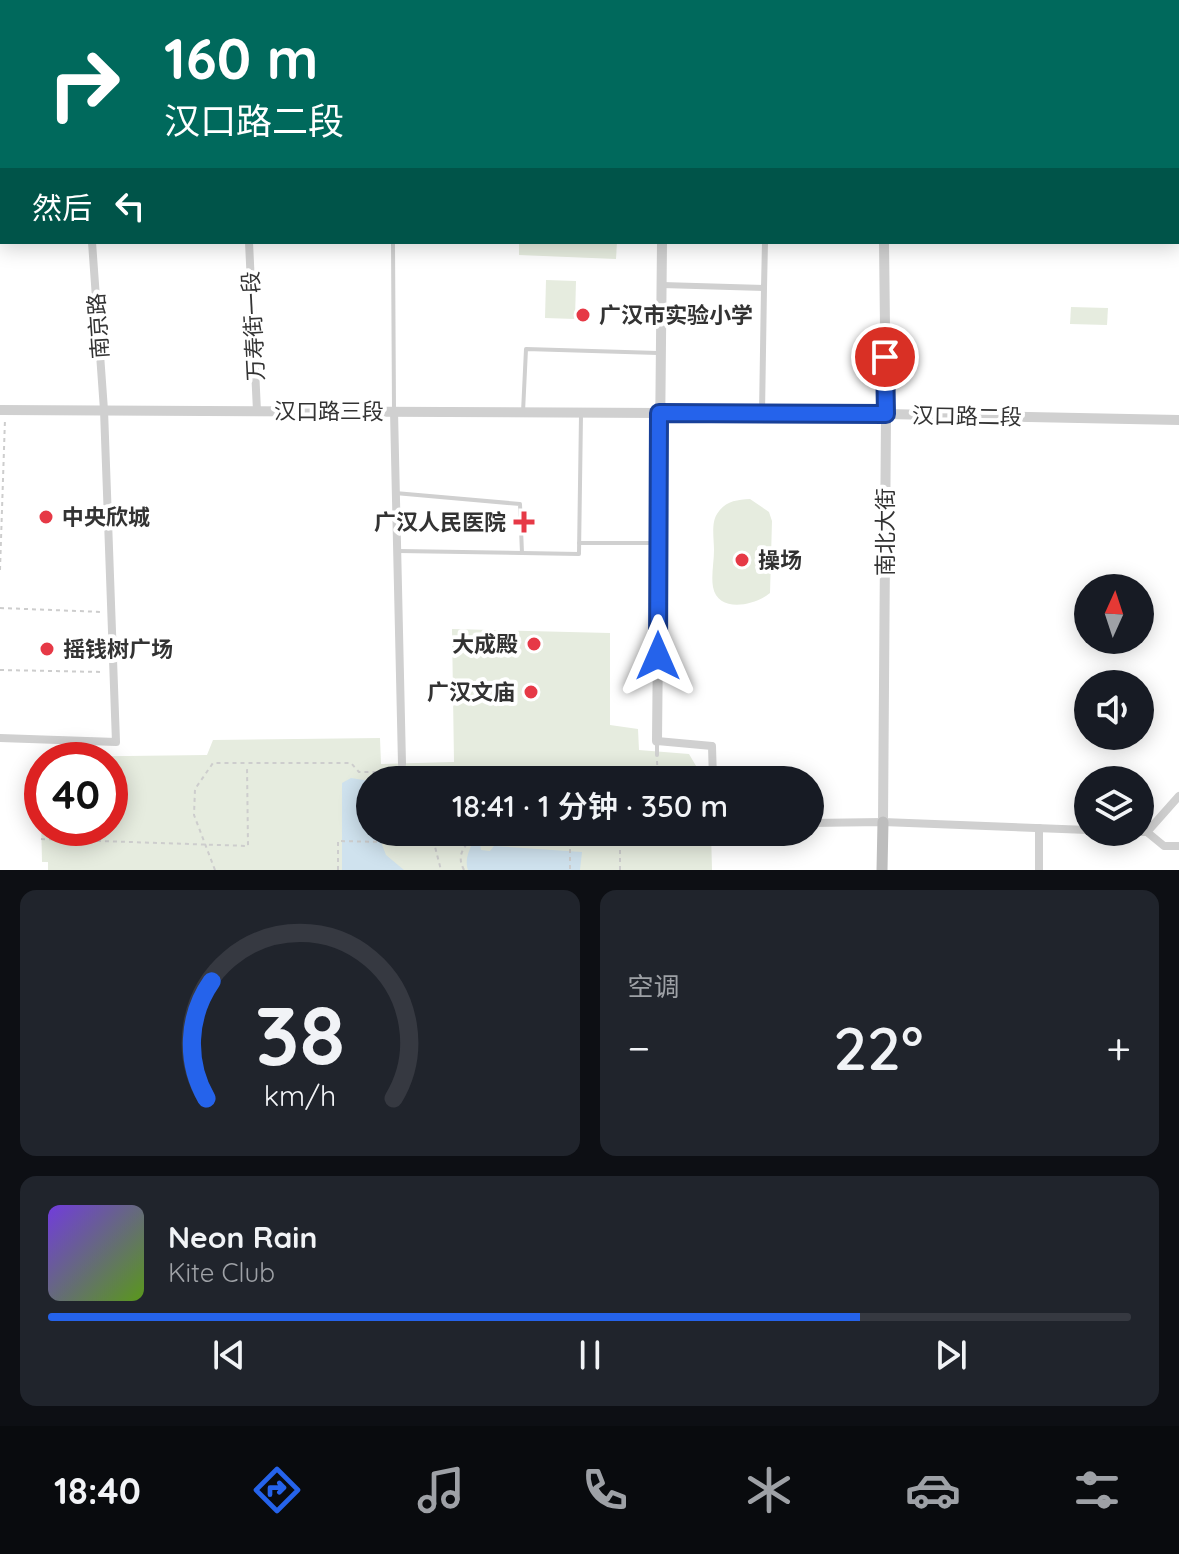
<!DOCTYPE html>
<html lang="zh">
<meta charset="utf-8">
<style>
:root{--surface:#171b24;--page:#20242c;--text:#f1f3f6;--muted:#9ea1a6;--line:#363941;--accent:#2563eb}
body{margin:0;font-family:Quicksand,"Noto Sans SC",sans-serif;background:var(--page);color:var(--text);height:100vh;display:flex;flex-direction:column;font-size:30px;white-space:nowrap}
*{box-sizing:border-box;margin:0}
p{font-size:26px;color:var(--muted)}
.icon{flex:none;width:44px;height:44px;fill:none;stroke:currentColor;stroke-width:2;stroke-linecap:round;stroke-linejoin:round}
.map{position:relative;height:870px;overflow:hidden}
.panel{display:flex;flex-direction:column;gap:20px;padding:20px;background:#0d0f14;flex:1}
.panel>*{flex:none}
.top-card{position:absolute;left:0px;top:0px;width:1180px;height:244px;box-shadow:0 4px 20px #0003;background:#00695c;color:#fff;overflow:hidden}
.needle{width:52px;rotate:3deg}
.buttons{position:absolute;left:1074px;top:574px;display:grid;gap:16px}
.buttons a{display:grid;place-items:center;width:80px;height:80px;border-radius:50%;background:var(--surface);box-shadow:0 4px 20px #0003;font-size:40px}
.speed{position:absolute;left:24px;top:742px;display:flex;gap:16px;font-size:40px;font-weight:700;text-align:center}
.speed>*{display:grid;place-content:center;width:104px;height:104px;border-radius:50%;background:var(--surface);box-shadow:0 4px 20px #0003;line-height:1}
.speed .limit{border:12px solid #d22;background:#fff;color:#111}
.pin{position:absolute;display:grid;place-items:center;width:68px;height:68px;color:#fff;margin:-34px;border:4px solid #fff;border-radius:50%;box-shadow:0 2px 8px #0007}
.me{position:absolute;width:88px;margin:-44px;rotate:0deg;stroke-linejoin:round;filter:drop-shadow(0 0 6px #0008)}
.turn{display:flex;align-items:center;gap:28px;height:168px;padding:0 32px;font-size:36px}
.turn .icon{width:104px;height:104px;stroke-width:2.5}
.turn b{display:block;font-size:56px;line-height:68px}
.then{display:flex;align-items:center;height:76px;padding:0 32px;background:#0003;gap:16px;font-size:30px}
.big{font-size:60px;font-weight:600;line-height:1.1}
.panel .card{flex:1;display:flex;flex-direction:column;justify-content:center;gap:12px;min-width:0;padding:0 28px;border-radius:16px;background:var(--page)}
.panel .dial{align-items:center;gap:0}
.dial svg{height:208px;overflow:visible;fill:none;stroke:var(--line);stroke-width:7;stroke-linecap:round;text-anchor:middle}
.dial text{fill:var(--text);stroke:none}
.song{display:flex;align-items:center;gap:24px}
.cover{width:96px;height:96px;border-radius:12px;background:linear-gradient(135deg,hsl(260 70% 55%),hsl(90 70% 35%))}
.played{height:8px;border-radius:4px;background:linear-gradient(90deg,var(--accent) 75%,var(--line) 75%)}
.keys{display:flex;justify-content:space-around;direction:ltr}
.heat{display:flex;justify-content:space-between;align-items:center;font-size:44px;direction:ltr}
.panel .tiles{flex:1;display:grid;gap:20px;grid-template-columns:1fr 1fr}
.card:last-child{grid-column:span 2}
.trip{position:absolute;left:356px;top:766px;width:468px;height:80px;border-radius:40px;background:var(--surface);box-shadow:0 4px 20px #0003;font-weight:600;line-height:80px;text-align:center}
.dock{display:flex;height:128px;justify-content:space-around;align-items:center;background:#090b0e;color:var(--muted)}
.dock .icon{width:56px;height:56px}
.dock .active{color:var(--accent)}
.dock b{font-size:36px;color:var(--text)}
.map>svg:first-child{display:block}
.green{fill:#e6ecdf}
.water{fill:#cfe2ee}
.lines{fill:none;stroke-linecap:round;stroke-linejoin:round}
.path{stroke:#cdcdcd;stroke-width:2;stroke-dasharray:4 4;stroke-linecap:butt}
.service{stroke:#d0d0d0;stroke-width:4}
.pedestrian{stroke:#d0d0d0;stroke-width:6}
.minor{stroke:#d0d0d0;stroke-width:8}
.tertiary{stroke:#d0d0d0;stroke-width:10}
.secondary{stroke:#bdbdbd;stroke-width:11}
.route-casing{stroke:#184099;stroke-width:20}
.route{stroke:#2563eb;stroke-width:14}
.poi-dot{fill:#e63946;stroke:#fff;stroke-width:3}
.labels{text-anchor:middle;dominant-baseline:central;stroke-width:8;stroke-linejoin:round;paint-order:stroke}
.poi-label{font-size:22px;font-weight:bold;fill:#333;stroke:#fff;text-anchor:start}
.street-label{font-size:22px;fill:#333;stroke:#fff}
</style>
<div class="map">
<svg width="1179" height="870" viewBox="0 0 1179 870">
<rect width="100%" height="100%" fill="#fff"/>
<!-- green -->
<g class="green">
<path d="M519,242H617L616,259L519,255Z"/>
<path d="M546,280L576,281L575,319L545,318Z"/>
<path d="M1071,307L1108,308L1107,325L1070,324Z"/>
<path d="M750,499L769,512L772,521L770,593C756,605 718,614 713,587C711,576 714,562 714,550C714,539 711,523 717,514C725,501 736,500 750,499Z"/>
<path d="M452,629L610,633V725L638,729L639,750L689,754L699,771L701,780H370V832H711L712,870H48V862H42L41,817L42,828H110V760H46V757L207,755L213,740L380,738L381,764L454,762Z"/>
</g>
<!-- water -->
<g class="water">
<path d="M351,778L370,781V832H377L386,855L404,870H342V783Z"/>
<path d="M474,832H478L481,850L490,851L494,846L582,852L580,870H468C463,855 474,847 474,832Z"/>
</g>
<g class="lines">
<!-- path -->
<g class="path">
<path d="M0,570L5,419"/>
<path d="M0,608L103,612"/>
<path d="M0,670L103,672"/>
<path d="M657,761L658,780"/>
<path d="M406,772L486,769V780"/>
<path d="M435,832L434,843L441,870"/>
<path d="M470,838L658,842V832"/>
<path d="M41,839L248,846L247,766"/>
<path d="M570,841V870"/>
<path d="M215,870L194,815L195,789L213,763H351L359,772H396"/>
<path d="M338,870V841L434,843"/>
<path d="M464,870C454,850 470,848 470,832"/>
<path d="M620,870V842"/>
</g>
<!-- service -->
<g class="service">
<path d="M95,0V2"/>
<path d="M164,0V2"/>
<path d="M393,242L394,409"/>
<path d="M523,412L526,349L658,353"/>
<path d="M395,493L520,504L522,553"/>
<path d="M579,543H657"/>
<path d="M399,551L579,554L581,415"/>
<path d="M657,741V755"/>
</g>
<!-- pedestrian -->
<g class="pedestrian">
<path d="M662,285L764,288L765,242"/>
<path d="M762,413L764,288"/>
</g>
<!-- minor -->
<g class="minor">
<path d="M239,2L240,0"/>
<path d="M249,242L257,411"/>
<path d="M394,411L402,764"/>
<path d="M0,738L116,742L104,410L92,242"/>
<path d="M657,741L712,746L713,780"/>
<path d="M810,823L883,822L1088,830"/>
<path d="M1039,828V870"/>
<path d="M1140,832H1147L1164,846H1179"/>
<path d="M1147,832L1179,796"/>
</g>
<!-- tertiary -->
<g class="tertiary">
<path d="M661,0V2"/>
<path d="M293,2L320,0"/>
<path d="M421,2L448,0"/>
<path d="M885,2V0"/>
<path d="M0,28H2"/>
<path d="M0,40H2"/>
<path d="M0,410L886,414L1179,420"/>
<path d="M657,741L662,242"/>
<path d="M883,822L886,414L884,242"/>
</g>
<!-- secondary -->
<path class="secondary" d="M882,870L883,822"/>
</g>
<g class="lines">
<!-- route casing -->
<g class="route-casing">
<path id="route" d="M658,656L659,413L886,414L885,357"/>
</g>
<!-- route -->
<use href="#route" class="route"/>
</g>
<!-- markers -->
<g class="poi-dot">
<circle cx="583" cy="315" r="8"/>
<circle cx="46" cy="517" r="8"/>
<path d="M520 510h8v8h8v8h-8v8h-8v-8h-8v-8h8z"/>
<circle cx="742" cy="560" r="8"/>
<circle cx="534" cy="644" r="8"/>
<circle cx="47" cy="649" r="8"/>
<circle cx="531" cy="692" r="8"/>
</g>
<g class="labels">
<!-- poi labels -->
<g class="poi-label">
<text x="599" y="315">广汉市实验小学</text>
<text x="62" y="517">中央欣城</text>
<text x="506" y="522" text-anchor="end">广汉人民医院</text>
<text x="758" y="560">操场</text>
<text x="518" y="644" text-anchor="end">大成殿</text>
<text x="63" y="649">摇钱树广场</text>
<text x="515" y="692" text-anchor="end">广汉文庙</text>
</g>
<!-- street labels -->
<g class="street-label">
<text transform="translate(98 326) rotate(-94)">南京路</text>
<text transform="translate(253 326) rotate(-93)">万寿街一段</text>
<text x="329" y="411">汉口路三段</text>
<text transform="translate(967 416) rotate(1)">汉口路二段</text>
<text transform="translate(885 532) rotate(-90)">南北大街</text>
</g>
</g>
</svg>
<div class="buttons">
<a><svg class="needle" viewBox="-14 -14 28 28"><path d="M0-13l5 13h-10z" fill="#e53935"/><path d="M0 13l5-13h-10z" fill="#9ea1a6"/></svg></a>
<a><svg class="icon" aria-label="sound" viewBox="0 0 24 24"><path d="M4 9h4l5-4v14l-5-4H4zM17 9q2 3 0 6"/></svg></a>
<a><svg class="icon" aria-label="layers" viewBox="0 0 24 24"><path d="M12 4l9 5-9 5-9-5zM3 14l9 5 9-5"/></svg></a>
</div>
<div class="speed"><div class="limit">40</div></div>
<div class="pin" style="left:885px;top:357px;background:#d93025"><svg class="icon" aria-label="arrive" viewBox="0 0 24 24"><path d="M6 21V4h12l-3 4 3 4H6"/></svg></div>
<svg class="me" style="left:658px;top:656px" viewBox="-20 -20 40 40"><path d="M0-17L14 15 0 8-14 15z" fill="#2563eb" stroke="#fff" stroke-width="4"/></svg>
<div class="trip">18:41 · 1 分钟 · 350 m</div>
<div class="top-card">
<div class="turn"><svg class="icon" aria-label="right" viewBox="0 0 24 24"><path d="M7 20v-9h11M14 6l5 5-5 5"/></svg><div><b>160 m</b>汉口路二段</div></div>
<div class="then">然后<svg class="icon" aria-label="left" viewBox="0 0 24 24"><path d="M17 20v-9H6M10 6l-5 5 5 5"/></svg></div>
</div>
</div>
<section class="panel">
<div class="tiles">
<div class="card dial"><svg viewBox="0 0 100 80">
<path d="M14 69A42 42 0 1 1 86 69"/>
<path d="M14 69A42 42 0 0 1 16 24" stroke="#2563eb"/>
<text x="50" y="56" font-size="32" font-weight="700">38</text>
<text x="50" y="72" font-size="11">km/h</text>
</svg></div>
<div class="card"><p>空调</p>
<div class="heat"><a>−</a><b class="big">22°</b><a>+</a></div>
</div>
<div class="card">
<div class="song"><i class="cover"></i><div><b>Neon Rain</b><p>Kite Club</p></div></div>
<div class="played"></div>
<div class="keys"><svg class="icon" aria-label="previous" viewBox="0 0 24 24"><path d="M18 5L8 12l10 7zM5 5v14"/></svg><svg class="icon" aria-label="pause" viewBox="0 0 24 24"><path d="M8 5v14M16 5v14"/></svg><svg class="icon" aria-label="next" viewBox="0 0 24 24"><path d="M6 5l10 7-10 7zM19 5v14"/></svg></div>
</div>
</div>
</section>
<nav class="dock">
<b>18:40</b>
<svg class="icon active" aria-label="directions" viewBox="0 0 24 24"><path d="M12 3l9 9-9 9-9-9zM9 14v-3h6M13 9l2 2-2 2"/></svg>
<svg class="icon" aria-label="music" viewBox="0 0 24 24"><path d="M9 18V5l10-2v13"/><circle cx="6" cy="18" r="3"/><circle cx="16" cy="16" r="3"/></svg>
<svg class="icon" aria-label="phone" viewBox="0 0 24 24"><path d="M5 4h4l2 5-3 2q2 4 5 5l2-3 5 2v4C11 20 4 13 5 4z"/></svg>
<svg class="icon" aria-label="climate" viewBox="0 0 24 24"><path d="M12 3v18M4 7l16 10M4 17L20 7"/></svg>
<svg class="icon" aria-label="car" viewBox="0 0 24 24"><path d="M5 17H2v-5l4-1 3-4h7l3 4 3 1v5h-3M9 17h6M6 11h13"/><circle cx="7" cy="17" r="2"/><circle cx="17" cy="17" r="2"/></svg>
<svg class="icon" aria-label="filters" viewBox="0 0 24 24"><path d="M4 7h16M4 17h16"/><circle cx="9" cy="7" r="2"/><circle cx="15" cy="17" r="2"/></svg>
</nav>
